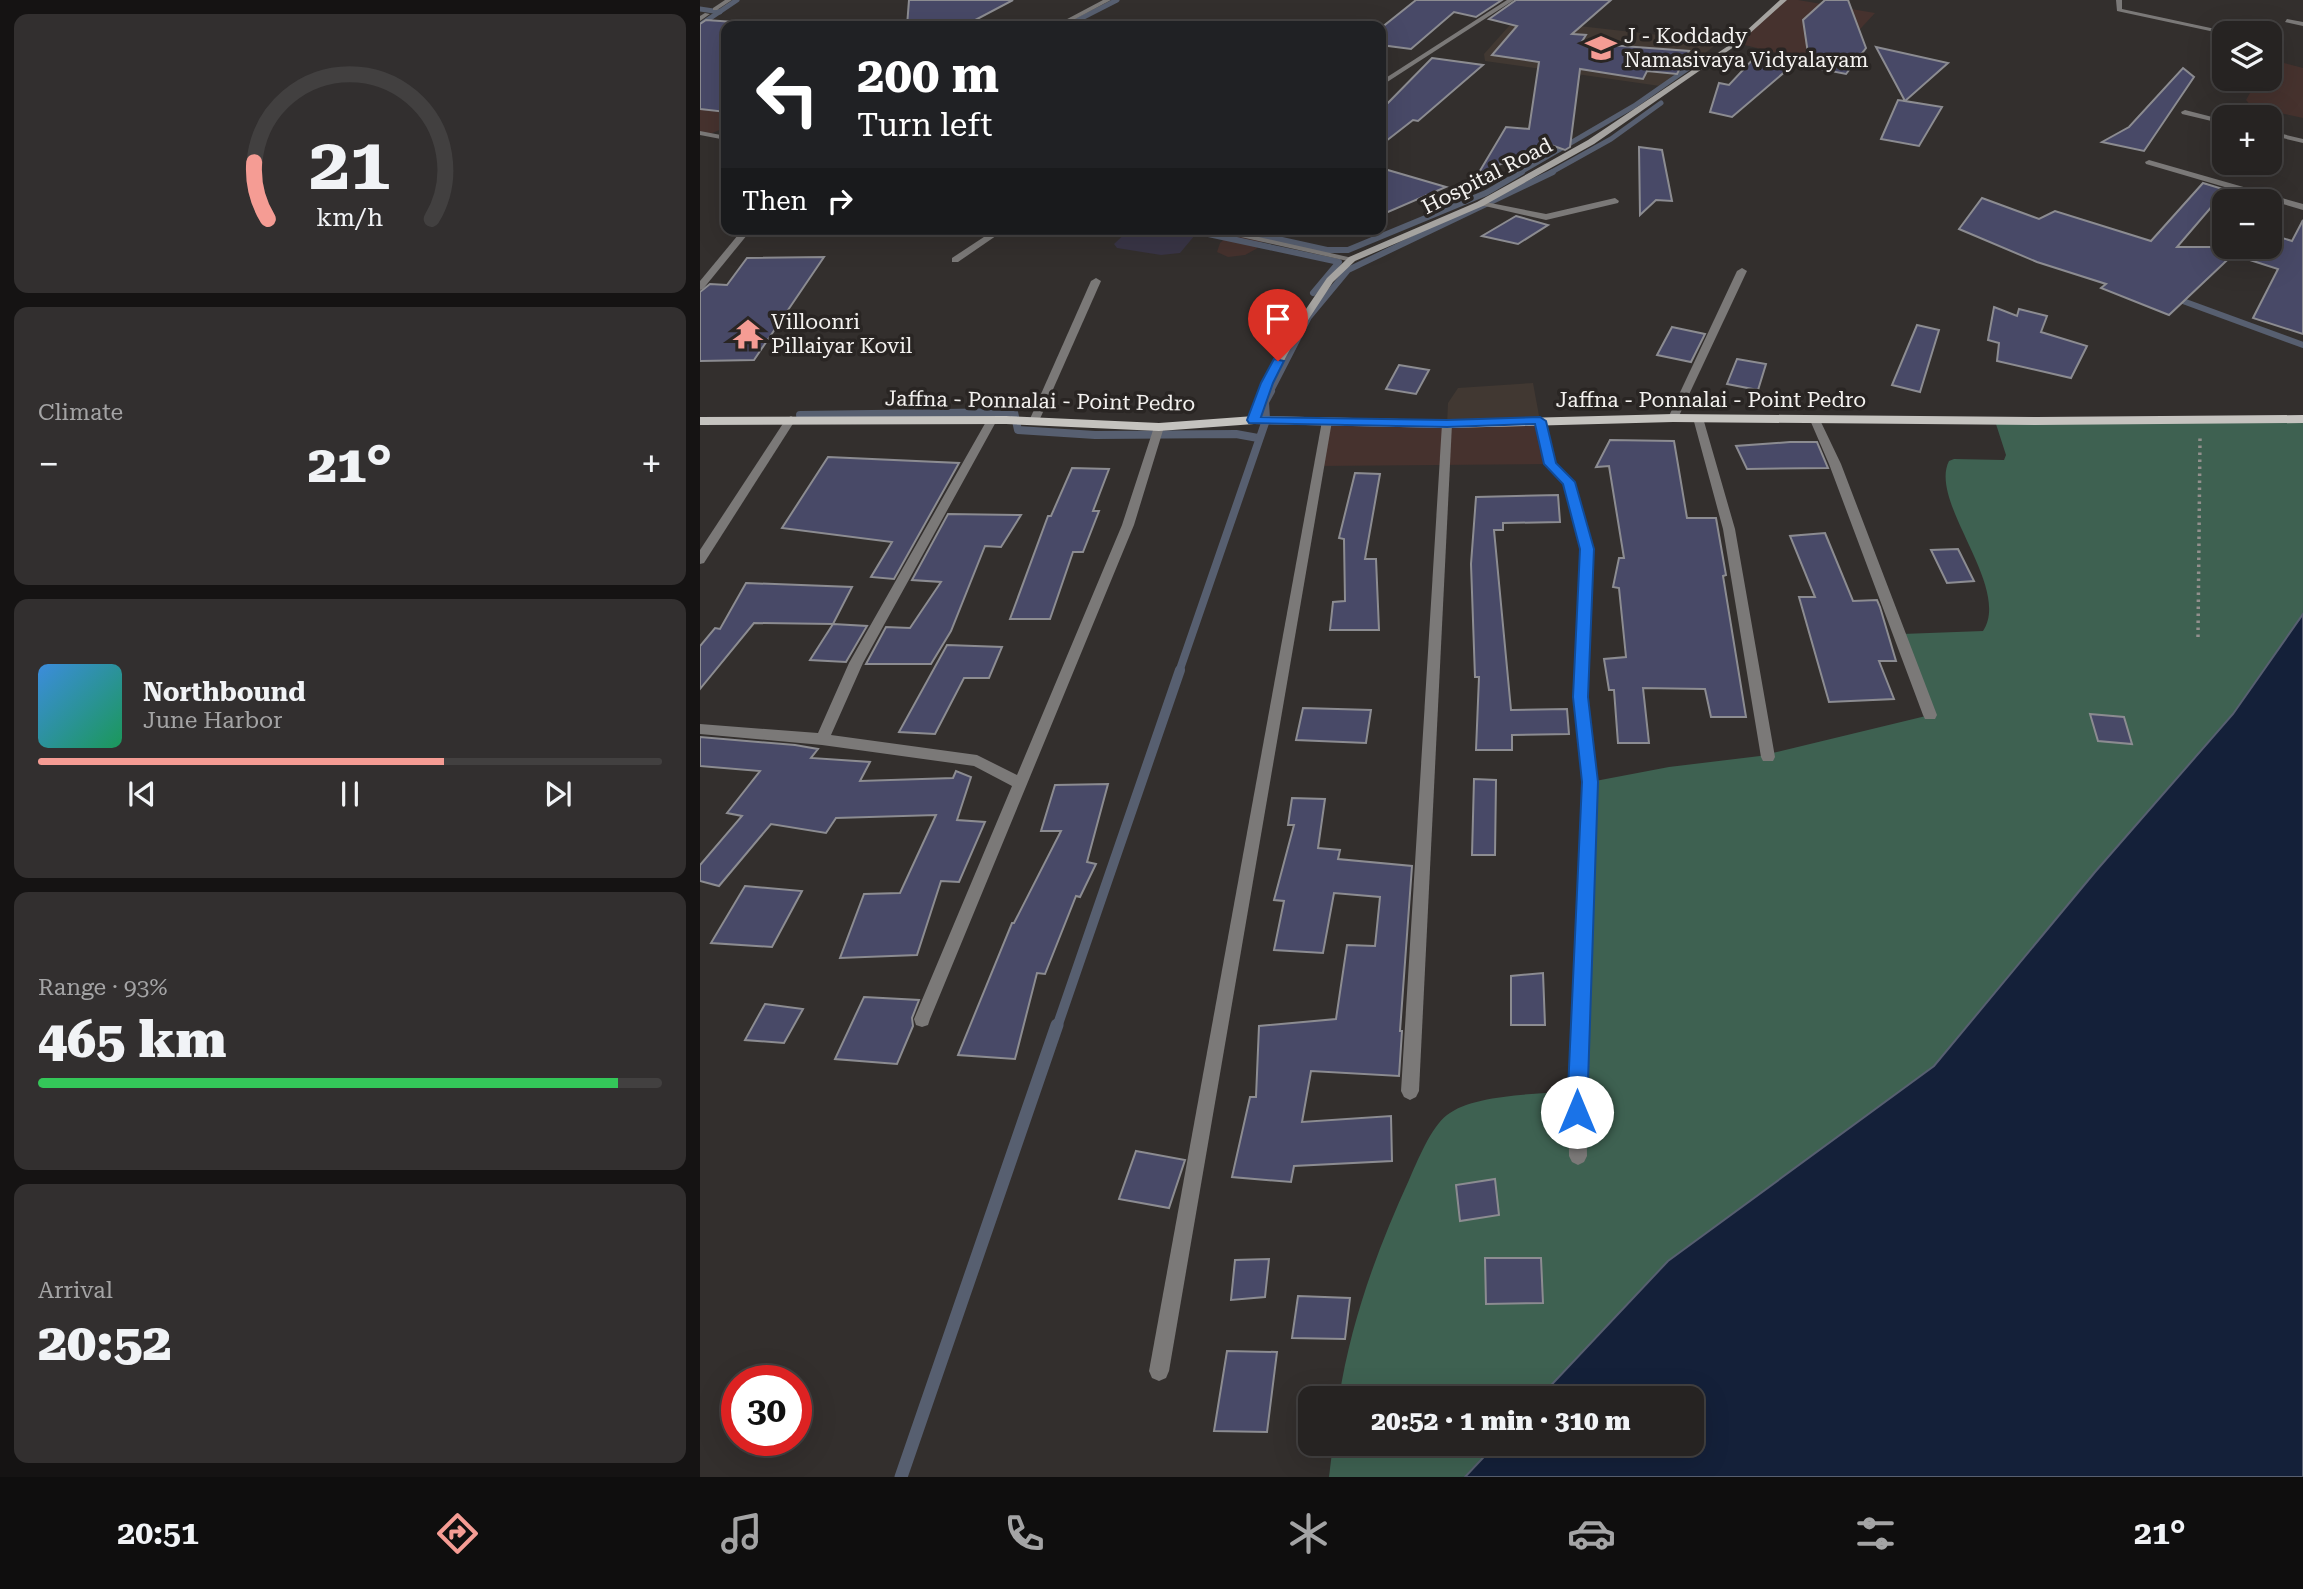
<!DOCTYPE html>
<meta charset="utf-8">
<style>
:root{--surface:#262322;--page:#322f2f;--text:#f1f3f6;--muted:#a4a4a5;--line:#424040;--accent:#f59c94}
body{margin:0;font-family:"Roboto Serif",serif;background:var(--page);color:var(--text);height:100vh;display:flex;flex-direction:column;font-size:26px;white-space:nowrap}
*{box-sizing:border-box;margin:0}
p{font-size:23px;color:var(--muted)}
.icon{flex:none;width:38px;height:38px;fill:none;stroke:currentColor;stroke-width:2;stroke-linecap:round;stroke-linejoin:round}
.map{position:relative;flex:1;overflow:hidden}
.details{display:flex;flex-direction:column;gap:14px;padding:14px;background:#151313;width:700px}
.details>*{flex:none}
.guide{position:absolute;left:21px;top:21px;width:665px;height:214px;border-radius:14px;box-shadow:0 7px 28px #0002,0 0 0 2px var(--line);background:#202124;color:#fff;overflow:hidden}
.buttons{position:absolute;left:1512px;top:21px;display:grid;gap:14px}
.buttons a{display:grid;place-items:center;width:70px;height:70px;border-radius:14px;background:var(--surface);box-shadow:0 7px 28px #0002,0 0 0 2px var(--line);font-size:35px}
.speed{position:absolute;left:21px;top:1365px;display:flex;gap:14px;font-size:35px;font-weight:700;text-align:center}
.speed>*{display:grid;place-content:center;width:91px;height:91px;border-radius:50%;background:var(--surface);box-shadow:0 7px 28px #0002,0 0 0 2px var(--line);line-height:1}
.speed .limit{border:10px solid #d22;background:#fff;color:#111}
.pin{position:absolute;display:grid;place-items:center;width:60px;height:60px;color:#fff;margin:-72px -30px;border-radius:50% 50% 50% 0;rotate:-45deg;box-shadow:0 0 7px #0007}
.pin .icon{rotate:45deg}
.me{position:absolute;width:77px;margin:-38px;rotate:0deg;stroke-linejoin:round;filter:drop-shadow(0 0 5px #0008)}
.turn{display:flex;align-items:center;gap:24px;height:147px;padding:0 21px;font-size:32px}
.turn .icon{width:91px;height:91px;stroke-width:2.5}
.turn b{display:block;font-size:49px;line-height:60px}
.then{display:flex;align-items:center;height:66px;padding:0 21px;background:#0003;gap:14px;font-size:26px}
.big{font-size:52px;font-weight:800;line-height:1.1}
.details .widget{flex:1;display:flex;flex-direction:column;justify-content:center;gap:10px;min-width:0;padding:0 24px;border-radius:14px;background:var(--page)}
.details .dial{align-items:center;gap:0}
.dial svg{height:182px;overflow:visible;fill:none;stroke:var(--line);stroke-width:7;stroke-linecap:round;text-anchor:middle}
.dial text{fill:var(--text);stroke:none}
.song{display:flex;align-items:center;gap:21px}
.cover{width:84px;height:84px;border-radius:10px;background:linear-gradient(135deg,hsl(210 70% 55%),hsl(150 70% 35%))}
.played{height:7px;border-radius:4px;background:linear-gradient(90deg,var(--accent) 65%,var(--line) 65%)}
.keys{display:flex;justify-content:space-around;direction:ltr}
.heat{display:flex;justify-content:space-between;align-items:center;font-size:38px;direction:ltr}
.charge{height:10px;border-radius:5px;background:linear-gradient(90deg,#34c759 93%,var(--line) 0)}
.trip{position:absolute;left:598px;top:1386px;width:406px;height:70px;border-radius:14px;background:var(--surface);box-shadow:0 7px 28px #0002,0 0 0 2px var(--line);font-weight:800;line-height:70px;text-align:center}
.tabs{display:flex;height:112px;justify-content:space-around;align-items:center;background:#0f0e0e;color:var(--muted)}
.tabs .icon{width:49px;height:49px}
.tabs .active{color:var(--accent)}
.tabs b{font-size:32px;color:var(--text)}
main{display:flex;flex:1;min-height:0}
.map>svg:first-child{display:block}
.commercial{fill:#46322e}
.built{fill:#413832}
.medical{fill:#393546}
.green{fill:#3e6151}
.water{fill:#142039;stroke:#575f70;stroke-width:2}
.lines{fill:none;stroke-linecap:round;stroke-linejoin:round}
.stream-far4{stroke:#575f70;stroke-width:5}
.stream-far3{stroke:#575f70;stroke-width:6}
.stream-far2{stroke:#575f70;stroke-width:8}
.stream-far1{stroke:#575f70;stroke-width:10}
.stream{stroke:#575f70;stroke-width:13}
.building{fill:#484967;stroke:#8c8c91;stroke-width:2}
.path{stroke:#93908e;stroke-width:3.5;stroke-dasharray:2.5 4.5;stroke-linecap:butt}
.lane{fill:#7b7978;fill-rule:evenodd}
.street{fill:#7b7978;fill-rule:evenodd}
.secondary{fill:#a5a3a0;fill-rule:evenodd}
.primary{fill:#c5c3bf;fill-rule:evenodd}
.route{fill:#1a73e8;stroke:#114b97;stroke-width:2}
.labels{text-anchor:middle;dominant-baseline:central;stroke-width:7;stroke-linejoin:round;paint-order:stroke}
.far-poi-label{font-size:21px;fill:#f4f2f0;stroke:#292523;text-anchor:start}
.far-street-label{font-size:21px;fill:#f4f2f0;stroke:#292523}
</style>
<main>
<section class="details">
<div class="widget dial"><svg viewBox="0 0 100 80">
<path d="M14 69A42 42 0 1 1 86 69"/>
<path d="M14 69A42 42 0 0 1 8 44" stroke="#f59c94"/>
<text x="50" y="56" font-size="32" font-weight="700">21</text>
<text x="50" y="72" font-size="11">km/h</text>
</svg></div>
<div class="widget"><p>Climate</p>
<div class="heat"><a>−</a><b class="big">21°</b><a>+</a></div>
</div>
<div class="widget">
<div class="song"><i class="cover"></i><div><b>Northbound</b><p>June Harbor</p></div></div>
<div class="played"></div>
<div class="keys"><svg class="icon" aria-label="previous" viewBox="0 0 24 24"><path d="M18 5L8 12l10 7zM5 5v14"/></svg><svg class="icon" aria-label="pause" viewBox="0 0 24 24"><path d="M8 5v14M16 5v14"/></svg><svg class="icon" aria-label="next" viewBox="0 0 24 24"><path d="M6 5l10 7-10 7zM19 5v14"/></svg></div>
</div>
<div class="widget"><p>Range · 93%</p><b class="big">465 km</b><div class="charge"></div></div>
<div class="widget"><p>Arrival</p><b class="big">20:52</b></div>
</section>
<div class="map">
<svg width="1603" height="1477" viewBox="0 0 1603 1477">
<rect width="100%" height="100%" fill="#332f2d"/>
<!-- commercial -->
<g class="commercial">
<path d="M1084,0H1098L1175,13L1150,40L1112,56L1082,54L1036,43Z"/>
<path d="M1580,62L1603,68V118L1552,107L1546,100L1558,79H1570V71Z"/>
<path d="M0,105L26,110V127L8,135L0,133Z"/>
<path d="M509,229H536L532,233L564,240L556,249L545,255L528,257L517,252L520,243L530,234Z"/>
<path d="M627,421H840L850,464L619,466Z"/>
</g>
<!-- built -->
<g class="built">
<path d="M835,21L1020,42L960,86L785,61L784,54L809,26Z"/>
<path d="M833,383L840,421L747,424L748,403L758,388Z"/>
</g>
<!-- medical -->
<path class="medical" d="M430,229H500L480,253L461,255L417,248L414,244Z"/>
<!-- green -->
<g class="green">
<path d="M1603,419V614L1533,714L1395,872L1234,1067L968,1261L839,1398H639C651,1321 677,1250 709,1180C717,1162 731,1127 747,1115C775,1093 841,1095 877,1090L890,782L969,767L1060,756L1230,715L1202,634L1283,631C1312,587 1228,502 1249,461L1254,459L1304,460L1306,455L1295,421Z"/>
<path d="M633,1444H796L765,1477H629Z"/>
</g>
<!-- water -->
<path class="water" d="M1603,614V1477H765L796,1444H992V1398H839L968,1261L1234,1066L1395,872L1533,714Z"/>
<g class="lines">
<!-- stream-far4 -->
<g class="stream-far4">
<path d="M0,9L20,12"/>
<path d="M0,25L37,0"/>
<path d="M366,26L417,0"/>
<path d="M819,173L934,106L990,67"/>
<path d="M850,173L911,139L961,103"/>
</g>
<!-- stream-far3 -->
<g class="stream-far3">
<path d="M485,229L639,262L613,293"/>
<path d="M532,229L627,250H648L786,193L822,172"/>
<path d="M1472,297L1603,345"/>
<path d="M570,393L609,317L648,270L853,172"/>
</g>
<!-- stream-far2 -->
<g class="stream-far2">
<path d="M100,415L314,412L318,430L395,435L536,434L558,438"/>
<path d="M566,419L565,402L571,391"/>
<path d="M479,672L565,423"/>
</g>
<!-- stream-far1 -->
<path class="stream-far1" d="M357,1027L480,670"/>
<!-- stream -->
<path class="stream" d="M201,1477L357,1025"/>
</g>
<!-- building -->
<g class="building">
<path d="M209,0H313L264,26H207Z"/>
<path d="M716,0H802L776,17L754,12L711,49L681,45V28Z"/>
<path d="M816,0H911L872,34L886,35L881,43L989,51L977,74L947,71L943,79L880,69L870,147L865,150L851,145L848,151L835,149L778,174L806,127L829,129L839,62L792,55L817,26L789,19Z"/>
<path d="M1125,0H1148L1166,48L1146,74L1110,67L1103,20Z"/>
<path d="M6,20L63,24L26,26V112L0,109V24Z"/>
<path d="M1176,47L1248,63L1205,101L1242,107L1219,146L1181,139L1198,100L1205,101Z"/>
<path d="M1055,57L1094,64L1032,117L1010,112L1019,83L1029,85Z"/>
<path d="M732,58L783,65L718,121L713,120L681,145V110Z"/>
<path d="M1483,68L1494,77L1444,151L1402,142L1429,127Z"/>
<path d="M939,147L962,150L972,201L956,200L940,215Z"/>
<path d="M681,168L746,187L681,215Z"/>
<path d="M1503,183L1526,190L1477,247H1541L1469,315L1401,288L1406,284L1337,262L1259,229L1282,198L1339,219L1355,211L1451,241Z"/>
<path d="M816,216L848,225L818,244L782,236Z"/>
<path d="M1603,220V334L1553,318L1578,269L1547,259L1562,247H1570V241L1576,236L1592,241Z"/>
<path d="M124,257L54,360L0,361V292L10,284L27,285L47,258Z"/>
<path d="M1294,307L1317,316L1319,309L1347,316L1341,332L1387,346L1371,378L1297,361L1299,343L1288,340Z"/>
<path d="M1217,325L1239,330L1220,392L1192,385Z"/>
<path d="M972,327L1005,334L991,362L957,355Z"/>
<path d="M1037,359L1066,364L1058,390L1027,384Z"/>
<path d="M699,365L729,370L716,394L686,389Z"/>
<path d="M910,440L974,441L987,518H1016L1026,575L1023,576L1046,717H1011L1005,689L943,688L949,743H918L914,690H909L904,659L926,657L919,588L913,587L919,558H924L909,466L896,467Z"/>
<path d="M1090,442H1117L1128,468L1047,469L1036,446Z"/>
<path d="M128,457L259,463L194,579L171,577L192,542L82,528Z"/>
<path d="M372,468L409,469L393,511H399L383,552H373L350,619H310L348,516H351Z"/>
<path d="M655,473L680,474L665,559H676L679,630H630L633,602L645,601L644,539L639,538Z"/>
<path d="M858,495L860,522L803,523V530H794L811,710L867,709L869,734L812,735V750H776L779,677H775L771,564L776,497Z"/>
<path d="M248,514L321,515L301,547L285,546L251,631L231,664H166L186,627L210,628L241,582L212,580Z"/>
<path d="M1125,533L1153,601L1177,600L1180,607L1196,661H1179L1194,699L1129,702L1099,597H1115L1090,536Z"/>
<path d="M1258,549L1274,581L1247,583L1231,550Z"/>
<path d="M46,583L152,587L133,624L54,623L0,689V646L15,628L20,629Z"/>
<path d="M133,624L167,626L146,662L110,660Z"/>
<path d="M247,645L302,647L289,678H264L235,734L199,732Z"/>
<path d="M603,708L671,710L666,743L596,740Z"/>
<path d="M1390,714L1424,717L1432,744L1398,741Z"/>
<path d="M0,737L95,745L118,749L111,758L170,762L160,781L253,778L256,771L271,777L257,820L285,822L259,882L241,881L217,955L140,958L164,894L200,893L236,815L136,818L126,833L71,824L19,886L0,881V865L42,816L27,813L60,771L0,766Z"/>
<path d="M774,779L796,780L795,855H772Z"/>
<path d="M408,784L387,862L396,864L380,897L376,896L345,974L337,973L315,1059L258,1055L312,923H314L361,831H341L355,785Z"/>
<path d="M592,798L625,799L618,848L640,850L638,859L712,866L700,1031H702L699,1076L611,1071L602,1122L691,1116L692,1161L594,1166L591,1182L532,1177L550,1097H556L559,1026L636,1019L647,945L675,946L680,897L634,893L623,953L574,950L584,901L574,900L594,825H588Z"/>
<path d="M45,886L102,891L72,947L11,943Z"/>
<path d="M843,973L845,1025H811V976Z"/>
<path d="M164,997L219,1000L212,1018L213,1026L197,1064L135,1059Z"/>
<path d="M65,1004L103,1009L84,1043L45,1040Z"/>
<path d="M436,1151L485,1160L469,1208L419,1199Z"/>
<path d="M795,1179L799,1215L760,1221L756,1185Z"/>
<path d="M785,1258H841L843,1303L786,1304Z"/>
<path d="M569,1259L565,1297L531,1300L535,1260Z"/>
<path d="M598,1296L650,1298L645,1339L592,1338Z"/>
<path d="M527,1351L577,1352L567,1432L514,1431Z"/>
</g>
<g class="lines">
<!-- path -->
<path class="path" d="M1498,637L1500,438"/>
<!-- lane -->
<path class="lane" d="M915,198L919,201L918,203L846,220L776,204L780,201L846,214Z"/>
<!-- street -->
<g class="street">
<path d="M25,0H32L17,10H13V8Z"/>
<path d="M403,0H411L362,26H354Z"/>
<path d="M807,0H814L681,86V81Z"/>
<path d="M1416,0H1422V9L1534,33L1524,34L1417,11Z"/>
<path d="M5,13L10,14L0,21V16Z"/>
<path d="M1587,19L1603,22V26L1585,22Z"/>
<path d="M1485,110L1524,120V124L1482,114L1481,112Z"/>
<path d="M0,131L26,136V140L0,135Z"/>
<path d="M1570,131L1603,139V143L1570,135Z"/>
<path d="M1449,160L1603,204V210L1446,164L1445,162Z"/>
<path d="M43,229H52L3,289L0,290V281Z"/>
<path d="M296,229H306L258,262H252V258Z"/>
<path d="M505,229H523L657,259L652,262Z"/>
<path d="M1042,268L1047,271L978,418L977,420H969L968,418L1037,271Z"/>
<path d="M396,278L401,281L339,421L338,423H330L329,421L391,281Z"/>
<path d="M998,415L1003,418L1035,529L1075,757L1073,761H1063L1061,757L1023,529L993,418Z"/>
<path d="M91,416L96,419L4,563L0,564V550L86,419Z"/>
<path d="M292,417L297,420L163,663L131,735L277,755L317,775L422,525L454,427L459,424L464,427L434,525L230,1019L228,1025L222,1027L216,1025L214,1019L312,786L274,766L122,745L0,734V724L118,733L149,663L287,420Z"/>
<path d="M1115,417L1120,420L1141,464L1237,715L1235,719H1225L1223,715L1129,464L1110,420Z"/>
<path d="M627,418L632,421L469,1371L466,1378L459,1381L452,1378L449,1371L622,421Z"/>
<path d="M840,418L845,421L855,463L875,482L893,549L887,697L897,782L886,1091L887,1156L884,1162L878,1165L872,1162L869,1156L868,1091L883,782L873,697L881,549L864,483L844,464L835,421Z"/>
<path d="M747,421L752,424L719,1091L716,1097L710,1100L704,1097L701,1091L742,424Z"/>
</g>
<!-- secondary -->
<path class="secondary" d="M1080,0H1087L1038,44L894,144L783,206L655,261L633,282L595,340L572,383L559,420L554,423L550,422L549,420L562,383L585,340L627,278L649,257L777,202L888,140L1034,42Z"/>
<!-- primary -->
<path class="primary" d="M973,414L1336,417L1603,415V423L1336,425L973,422L747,428L554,424L459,431L306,424L0,425V417L306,416L459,423L554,416L747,420Z"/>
</g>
<!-- route -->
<path class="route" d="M574,359L584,361L573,383L561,417L747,420L840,417L846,421L856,463L875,482L894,549L888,697L898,782L887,1112L884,1119L877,1122L870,1119L867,1112L882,782L873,697L880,549L863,484L844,464L835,424L747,427L549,423L547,420L561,383Z"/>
<!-- icons -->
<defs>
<g id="school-bare" transform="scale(2.415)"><path d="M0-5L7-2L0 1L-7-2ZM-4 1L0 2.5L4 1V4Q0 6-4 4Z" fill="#f59c94" stroke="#292523" stroke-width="2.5" paint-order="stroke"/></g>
<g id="temple-bare" transform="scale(2.415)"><path d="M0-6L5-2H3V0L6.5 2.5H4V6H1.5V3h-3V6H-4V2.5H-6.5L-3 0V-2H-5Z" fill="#f59c94" stroke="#292523" stroke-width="2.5" paint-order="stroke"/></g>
</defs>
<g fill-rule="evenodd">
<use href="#school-bare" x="901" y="48"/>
<use href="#temple-bare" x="48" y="334"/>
</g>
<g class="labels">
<!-- far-poi labels -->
<g class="far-poi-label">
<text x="924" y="36">J - Koddady<tspan x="924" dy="24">Namasivaya Vidyalayam</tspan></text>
<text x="71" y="322">Villoonri<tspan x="71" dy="24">Pillaiyar Kovil</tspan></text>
</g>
<!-- far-street labels -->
<g class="far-street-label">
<text transform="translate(787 176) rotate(-27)">Hospital Road</text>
<text x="1011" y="400">Jaffna - Ponnalai - Point Pedro</text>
<text transform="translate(340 401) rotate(1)">Jaffna - Ponnalai - Point Pedro</text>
</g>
</g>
</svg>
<div class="buttons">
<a><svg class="icon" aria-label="layers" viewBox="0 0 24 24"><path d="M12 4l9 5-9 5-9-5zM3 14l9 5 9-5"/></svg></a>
<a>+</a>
<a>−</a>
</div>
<div class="speed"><div class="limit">30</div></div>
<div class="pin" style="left:578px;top:361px;background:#d93025"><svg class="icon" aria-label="arrive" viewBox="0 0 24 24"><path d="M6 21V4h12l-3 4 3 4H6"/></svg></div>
<svg class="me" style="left:877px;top:1112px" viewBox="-20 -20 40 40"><circle r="19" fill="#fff"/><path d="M0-13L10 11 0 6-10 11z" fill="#1a73e8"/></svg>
<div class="trip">20:52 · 1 min · 310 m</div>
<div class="guide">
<div class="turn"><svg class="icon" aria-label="left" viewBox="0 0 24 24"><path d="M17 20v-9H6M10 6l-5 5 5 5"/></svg><div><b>200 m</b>Turn left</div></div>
<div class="then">Then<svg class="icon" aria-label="right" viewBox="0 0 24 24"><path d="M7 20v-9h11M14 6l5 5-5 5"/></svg></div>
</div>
</div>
</main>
<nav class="tabs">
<b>20:51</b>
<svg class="icon active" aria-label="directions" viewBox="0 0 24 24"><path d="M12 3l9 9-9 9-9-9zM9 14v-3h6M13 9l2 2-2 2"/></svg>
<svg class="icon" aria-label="music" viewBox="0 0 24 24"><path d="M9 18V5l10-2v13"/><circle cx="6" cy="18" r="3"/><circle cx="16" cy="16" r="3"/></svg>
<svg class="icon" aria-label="phone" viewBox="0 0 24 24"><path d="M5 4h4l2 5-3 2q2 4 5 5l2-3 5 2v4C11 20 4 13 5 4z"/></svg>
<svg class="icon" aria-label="climate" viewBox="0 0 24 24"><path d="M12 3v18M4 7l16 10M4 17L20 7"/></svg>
<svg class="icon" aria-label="car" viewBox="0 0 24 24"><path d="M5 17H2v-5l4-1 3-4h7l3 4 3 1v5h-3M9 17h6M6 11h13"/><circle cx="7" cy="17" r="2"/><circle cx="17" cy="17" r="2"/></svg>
<svg class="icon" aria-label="filters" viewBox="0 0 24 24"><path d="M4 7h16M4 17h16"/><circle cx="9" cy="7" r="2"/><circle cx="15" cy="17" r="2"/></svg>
<b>21°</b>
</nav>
